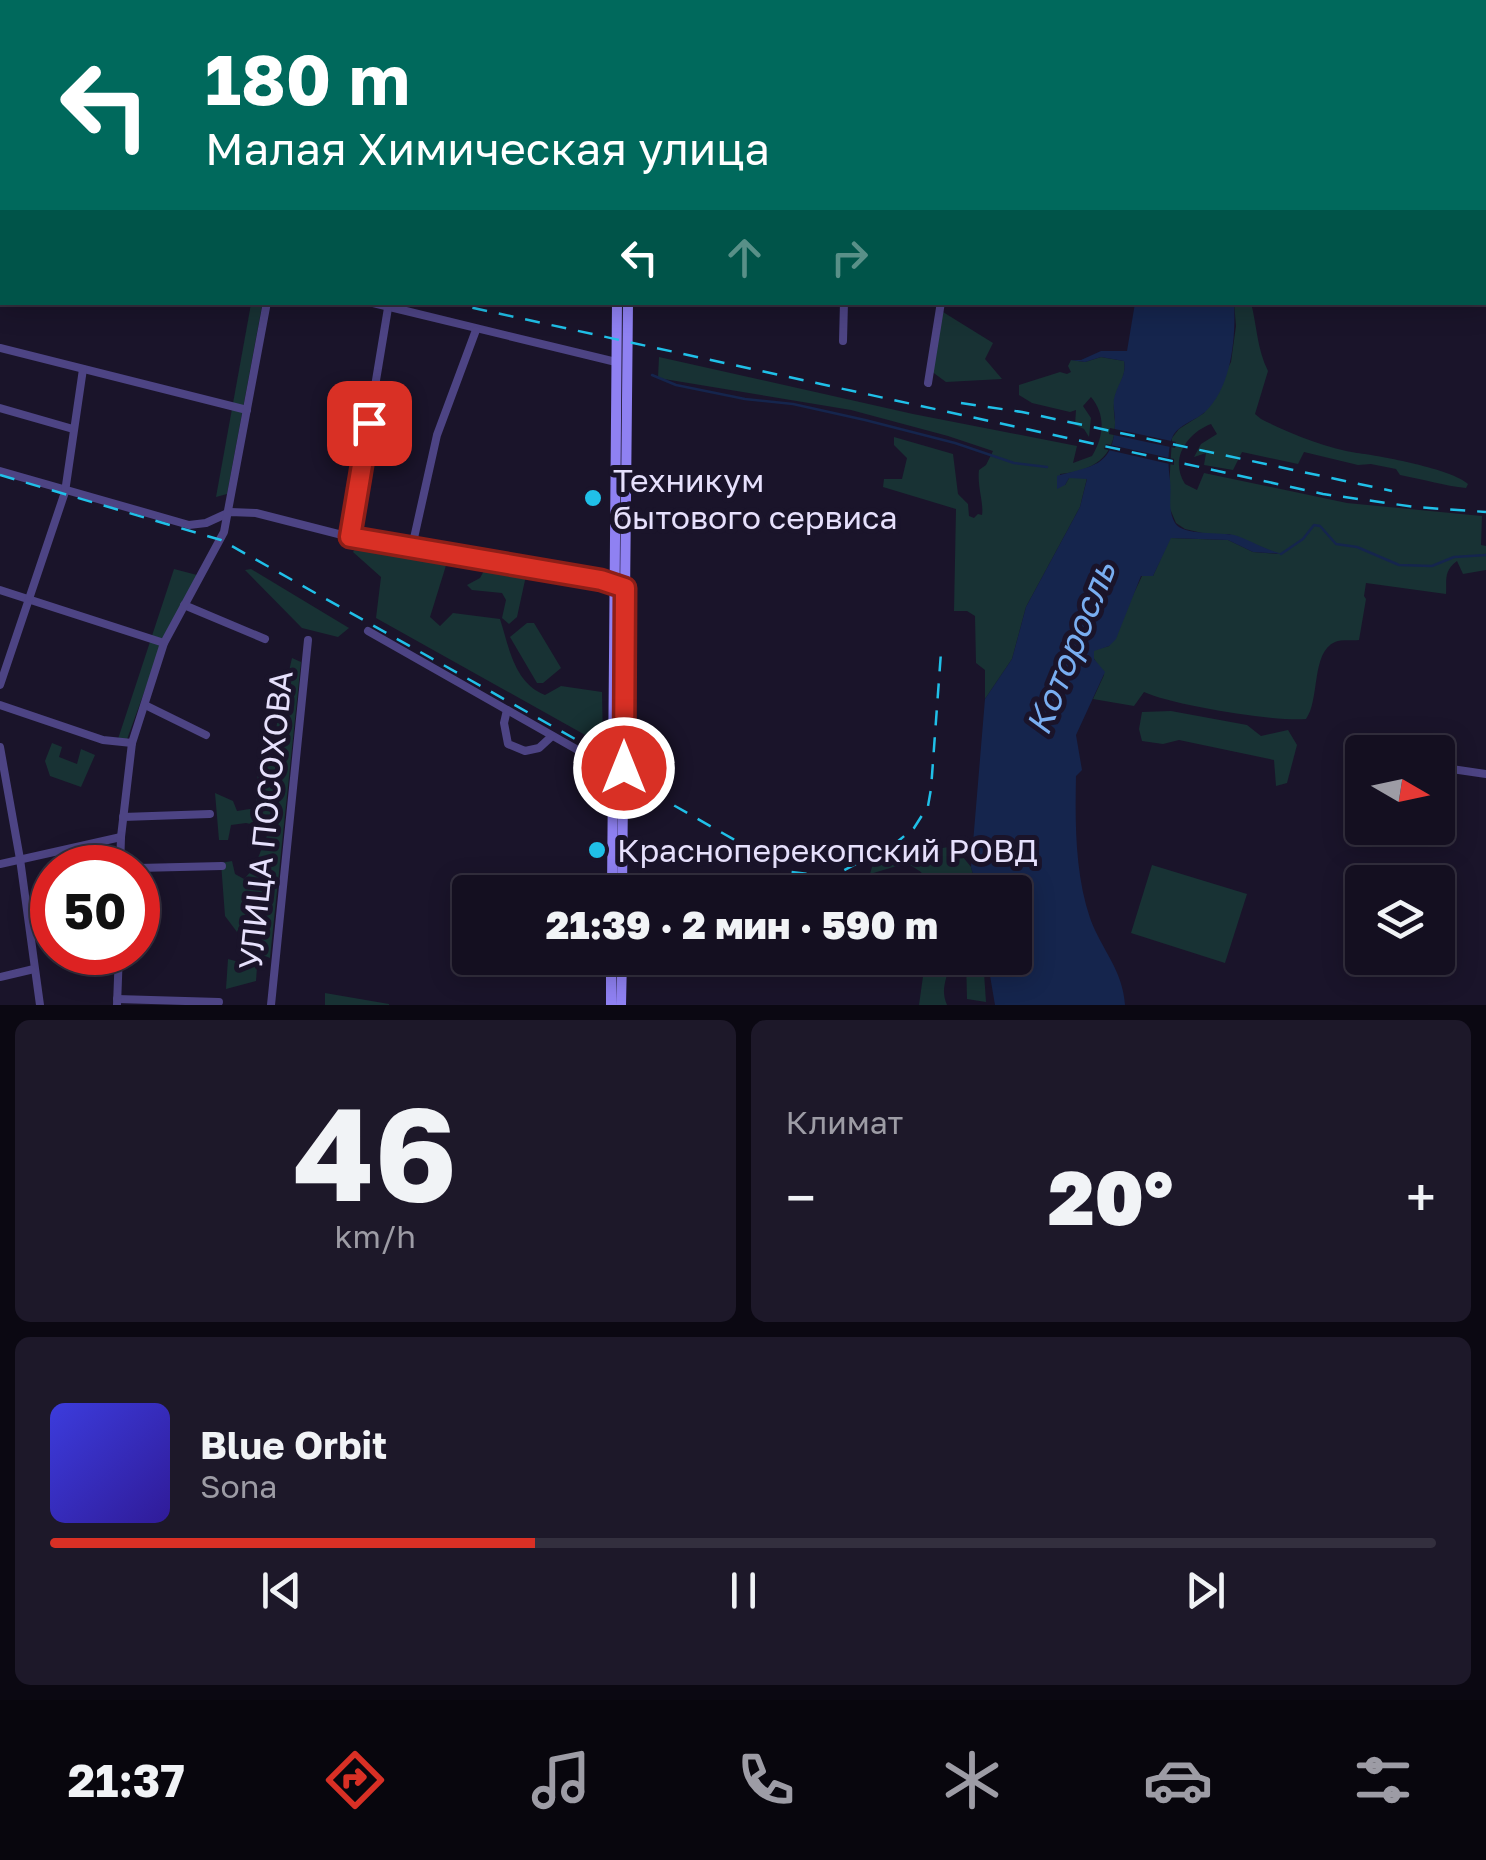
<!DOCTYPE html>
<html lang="ru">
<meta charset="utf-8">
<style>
:root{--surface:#140f20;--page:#1d1829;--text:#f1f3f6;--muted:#9d9ca5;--line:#332f3e;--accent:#d93025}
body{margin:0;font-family:"Golos Text",sans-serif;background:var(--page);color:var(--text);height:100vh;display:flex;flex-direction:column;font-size:38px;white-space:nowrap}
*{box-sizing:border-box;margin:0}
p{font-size:32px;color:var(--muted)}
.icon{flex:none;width:55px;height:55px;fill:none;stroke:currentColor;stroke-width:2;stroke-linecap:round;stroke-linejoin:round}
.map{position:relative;height:1005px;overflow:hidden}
.drawer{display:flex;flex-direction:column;gap:15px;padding:15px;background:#0b0812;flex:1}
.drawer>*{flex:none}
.guide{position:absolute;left:0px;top:0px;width:1488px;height:305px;box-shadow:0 5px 25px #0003,0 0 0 2px var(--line);background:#00695c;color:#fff;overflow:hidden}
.needle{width:65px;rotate:99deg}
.buttons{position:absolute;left:1345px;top:735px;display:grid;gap:20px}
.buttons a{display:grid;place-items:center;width:110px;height:110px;border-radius:10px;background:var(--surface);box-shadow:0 5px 25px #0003,0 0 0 2px var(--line);font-size:50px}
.speed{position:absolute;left:30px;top:845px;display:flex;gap:20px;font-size:50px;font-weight:700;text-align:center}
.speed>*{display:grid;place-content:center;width:130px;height:130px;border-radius:50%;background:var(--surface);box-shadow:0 5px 25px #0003,0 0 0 2px var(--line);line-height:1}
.speed .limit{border:15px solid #d22;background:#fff;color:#111}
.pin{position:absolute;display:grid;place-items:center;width:85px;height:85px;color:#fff;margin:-42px;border-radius:20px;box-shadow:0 5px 15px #0006}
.me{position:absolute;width:110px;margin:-55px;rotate:0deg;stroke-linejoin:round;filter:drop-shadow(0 0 8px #0008)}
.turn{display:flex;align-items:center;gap:35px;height:210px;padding:0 40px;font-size:45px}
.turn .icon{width:130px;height:130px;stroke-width:2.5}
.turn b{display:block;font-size:70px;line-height:85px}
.lanes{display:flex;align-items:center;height:95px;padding:0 40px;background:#0003;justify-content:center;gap:50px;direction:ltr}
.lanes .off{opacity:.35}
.big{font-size:75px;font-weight:800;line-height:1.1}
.drawer .card{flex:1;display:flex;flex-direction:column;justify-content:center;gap:15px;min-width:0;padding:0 35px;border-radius:15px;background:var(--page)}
.drawer .dial{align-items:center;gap:0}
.dial b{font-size:130px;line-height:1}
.song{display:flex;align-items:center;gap:30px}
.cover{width:120px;height:120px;border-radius:15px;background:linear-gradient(135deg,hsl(240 70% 55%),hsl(250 70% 35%))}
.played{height:10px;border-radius:5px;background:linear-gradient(90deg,var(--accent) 35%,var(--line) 35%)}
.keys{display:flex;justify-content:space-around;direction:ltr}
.heat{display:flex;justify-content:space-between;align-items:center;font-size:55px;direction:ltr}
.drawer .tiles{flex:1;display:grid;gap:15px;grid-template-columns:1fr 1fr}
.card:last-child{grid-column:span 2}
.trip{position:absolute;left:452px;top:875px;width:580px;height:100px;border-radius:10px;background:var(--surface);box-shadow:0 5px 25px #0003,0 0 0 2px var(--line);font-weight:800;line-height:100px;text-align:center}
.menu{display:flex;height:160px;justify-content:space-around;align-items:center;background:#08060d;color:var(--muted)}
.menu .icon{width:70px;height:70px}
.menu .selected{color:var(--accent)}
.menu b{font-size:45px;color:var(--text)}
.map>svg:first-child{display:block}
.green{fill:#183234}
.water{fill:#15254d}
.pier{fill:#1a142a}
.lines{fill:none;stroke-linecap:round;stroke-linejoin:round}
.stream{stroke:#15254d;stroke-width:2.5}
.street{stroke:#4d4484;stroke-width:8}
.secondary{stroke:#8f81f2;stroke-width:10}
.rail{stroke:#20c0e8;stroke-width:2.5;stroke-dasharray:15 12;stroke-linecap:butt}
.route-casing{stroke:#8d1f18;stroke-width:25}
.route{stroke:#d93025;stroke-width:18}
.poi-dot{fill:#20c0e8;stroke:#1a142a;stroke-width:4}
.labels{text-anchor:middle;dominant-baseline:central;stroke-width:10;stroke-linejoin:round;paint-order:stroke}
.poi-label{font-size:32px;fill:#e6e0fc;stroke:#1a142a;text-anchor:start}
.street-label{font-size:32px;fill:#e6e0fc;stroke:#1a142a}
.water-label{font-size:35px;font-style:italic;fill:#79aef1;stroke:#1a142a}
</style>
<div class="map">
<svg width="1486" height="1005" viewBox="0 0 1486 1005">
<rect width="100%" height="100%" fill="#1a142a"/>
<!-- green -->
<g class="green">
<path d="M0,0H297L2,2L0,180Z"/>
<path d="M1234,303H1251C1257,326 1257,349 1268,371L1255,414L1261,419C1289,433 1325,448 1357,453C1381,456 1452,469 1468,484L1466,488C1445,486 1422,479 1400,475L1396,469L1371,464L1358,465L1304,452L1298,464L1242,452L1233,470L1204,465L1206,453L1194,457L1201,444L1217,434L1211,424C1187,433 1169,459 1185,484L1197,490L1204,473L1347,503L1482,516L1481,545L1486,546V570L1463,574L1457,561C1443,571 1447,581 1446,594L1366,583L1364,596L1366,599L1359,640C1353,641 1342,639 1335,642C1311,652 1320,700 1306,719C1275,722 1172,705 1144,692L1134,706L1093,699L1104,675L1093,657L1094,650L1109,646L1142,576H1153L1170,538L1228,540L1253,552L1279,554L1229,534L1211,535L1185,529L1176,523L1168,504L1172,438L1179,429L1204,413L1231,362L1236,326Z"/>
<path d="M251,304L262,306L227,494L216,497Z"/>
<path d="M943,312L993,343L985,359L1002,379L946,382L927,368Z"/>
<path d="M659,357L913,414L1077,446L1073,463L1092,456C1104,436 1106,415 1091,397L1083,406L1091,418L1089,437L1084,429L1075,425L1076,410L1070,412L1032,403L1019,395V385L1060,372L1067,374L1071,372L1068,366L1071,360L1085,362L1101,357L1124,361C1127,376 1118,384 1115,398C1113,406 1114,413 1115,421C1116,457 1093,471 1060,474V485H1065L1069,478H1087L1080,507L1026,607L1012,659L985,699V670L976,663L975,616L967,611H954L956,509L883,487L884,479H902L907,458L894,445V437L953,454L958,494L968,504L969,516L974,518L978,514L982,515C984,503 977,486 979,470L986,465L993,451L948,436L851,410L658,378Z"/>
<path d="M357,545L448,559L430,617L440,626L453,613L500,619C509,647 514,683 545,695L561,686L602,692L603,745L376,618L381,577L353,552Z"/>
<path d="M486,567L521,568L527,571L517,617L509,624L502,618L506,600L502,593L472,590L467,585L480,578Z"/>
<path d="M174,569L197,575L162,643L126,742H117Z"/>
<path d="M251,569L349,628L338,637L302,628L245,570Z"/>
<path d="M527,623H534L561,668L543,683H537L510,637Z"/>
<path d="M292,658L301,662L270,958L248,949L245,941L262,929L258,911L245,915L237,932L225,916L221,863L232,861L235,874L244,879L254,868L270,828L246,823L231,825L228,840H219L215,793L233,801L237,811L256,808L258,767L269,759Z"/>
<path d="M1171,711L1247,725L1261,736L1288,730L1297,745L1287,783L1276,786L1274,760L1179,740L1163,744L1142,741L1139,729L1142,712Z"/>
<path d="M52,743L62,747L59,757L77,764L81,749L95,755L81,787L50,776L45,761Z"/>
<path d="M954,846L971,867L978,892H930L921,872L907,863L870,874L874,860Z"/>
<path d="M1152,865L1247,894L1225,963L1131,933Z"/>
<path d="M920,958H946C953,975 938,983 947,1005H919L925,962Z"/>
<path d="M966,958H983L986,1002L967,999Z"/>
<path d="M228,959L257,967L256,981L226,989Z"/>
<path d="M325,993L389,1004V1005H325Z"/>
</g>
<!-- water -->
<g class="water">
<path d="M886,0H1055L1057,2H884Z"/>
<path d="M1135,303H1234C1236,336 1232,387 1205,412C1196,420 1181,424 1174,434C1167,446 1168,467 1170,480C1172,496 1167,509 1175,523C1183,536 1222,532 1234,535C1251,540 1264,550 1284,554L1253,552L1228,540L1171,538L1153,576H1141L1116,639L1109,646L1094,651V659L1105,672L1076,735L1082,770L1076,776C1075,823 1075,873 1090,918C1101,949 1123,970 1125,1005H995L987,958H1015V892H978L971,867L985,699L1012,659L1026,607L1080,507L1087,479L1069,478L1065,485L1057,489V476C1090,466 1114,468 1115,423C1115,415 1113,407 1114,399C1117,384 1127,376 1124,361L1101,357L1085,362L1071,360H1081L1101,351H1127Z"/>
</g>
<!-- pier -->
<g class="pier">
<path d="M1110,428L1176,442L1175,448L1109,434Z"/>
<path d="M1106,444L1174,459V465L1104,449Z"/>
</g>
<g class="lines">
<!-- stream -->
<g class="stream">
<path d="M730,0L732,2"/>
<path d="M652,375L676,385L745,399L793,404L865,420L955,443L1014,463L1047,467"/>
<path d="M1281,554L1303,539L1314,525L1320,526L1336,544L1357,547L1399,565L1432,566L1454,557L1486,555"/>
</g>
<!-- street -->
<g class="street">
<path d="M323,0L342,2"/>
<path d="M312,2L313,0"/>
<path d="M549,2L550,0"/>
<path d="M0,185H2"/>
<path d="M369,302L616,362"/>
<path d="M843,341L844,302"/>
<path d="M0,348L247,410"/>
<path d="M928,383L941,302"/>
<path d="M0,408L73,429"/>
<path d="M0,471L189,525L206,523L230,512L256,513L350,537L616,585"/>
<path d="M350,537L388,308"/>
<path d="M412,547L437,435L476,330"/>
<path d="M0,590L164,643"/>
<path d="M184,605L265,639"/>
<path d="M368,631L613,770"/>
<path d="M0,685L65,492L83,369"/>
<path d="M0,705L103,740L132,743"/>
<path d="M145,705L206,735"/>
<path d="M507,710L504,723L508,744L525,751L539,748L552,736"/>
<path d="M0,747L20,859L40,1005"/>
<path d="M1354,753L1362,754"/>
<path d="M1438,767L1486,774"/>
<path d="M123,817L210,814"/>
<path d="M0,864L121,837"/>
<path d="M120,868L121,837L132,743L164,643L224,532L267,302"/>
<path d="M138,868L222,866"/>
<path d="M0,977L34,969"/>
<path d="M117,999L219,1002"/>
<path d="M117,1005L119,952"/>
<path d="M271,1005L308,640"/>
</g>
<!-- secondary -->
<g class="secondary">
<path d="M1387,0L1392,2"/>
<path d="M747,2L748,0"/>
<path d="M1485,49H1486"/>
<path d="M612,892L617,302"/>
<path d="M622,892L628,302"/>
<path d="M611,1005V958"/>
<path d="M621,1005L622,958"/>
</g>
<!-- rail -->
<g class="rail">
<path d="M0,231L2,230"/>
<path d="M446,302L1323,494L1415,507L1486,512"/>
<path d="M961,403L1022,412L1392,491"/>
<path d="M0,475L221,540L600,753L675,806L791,872L828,876L841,872L897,842L914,828L928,806L931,789L941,652"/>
</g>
</g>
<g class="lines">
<!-- route casing -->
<g class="route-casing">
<path id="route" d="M369,423L350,537L601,580L625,588L624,768"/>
</g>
<!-- route -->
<use href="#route" class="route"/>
</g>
<!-- markers -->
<g class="poi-dot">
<circle cx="593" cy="498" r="10"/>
<circle cx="597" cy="850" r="10"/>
</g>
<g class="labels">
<!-- poi labels -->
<g class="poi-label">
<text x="613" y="480">Техникум<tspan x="613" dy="37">бытового сервиса</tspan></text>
<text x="617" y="850">Красноперекопский РОВД</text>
</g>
<!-- street labels -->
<g class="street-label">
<text transform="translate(265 820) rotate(-84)">УЛИЦА ПОСОХОВА</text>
</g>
<!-- water labels -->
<g class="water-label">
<text transform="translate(1070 648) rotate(-68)">Которосль</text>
</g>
</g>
</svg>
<div class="buttons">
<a><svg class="needle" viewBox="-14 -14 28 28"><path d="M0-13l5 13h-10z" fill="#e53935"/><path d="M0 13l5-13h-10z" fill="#9d9ca5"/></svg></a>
<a><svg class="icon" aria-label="layers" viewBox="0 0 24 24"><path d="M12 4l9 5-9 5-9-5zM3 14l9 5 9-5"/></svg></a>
</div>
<div class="speed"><div class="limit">50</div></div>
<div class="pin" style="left:369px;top:423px;background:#d93025"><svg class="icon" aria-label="arrive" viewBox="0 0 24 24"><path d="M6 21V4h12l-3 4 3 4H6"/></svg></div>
<svg class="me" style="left:624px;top:768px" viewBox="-20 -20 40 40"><circle r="17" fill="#d93025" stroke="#fff" stroke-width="3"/><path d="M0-11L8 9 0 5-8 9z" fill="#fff"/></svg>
<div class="trip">21:39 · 2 мин · 590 m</div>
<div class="guide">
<div class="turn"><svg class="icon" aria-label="left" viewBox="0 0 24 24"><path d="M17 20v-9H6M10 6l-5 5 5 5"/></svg><div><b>180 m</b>Малая Химическая улица</div></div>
<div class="lanes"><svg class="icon" aria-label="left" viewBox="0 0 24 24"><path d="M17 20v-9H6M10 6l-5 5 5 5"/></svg><svg class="icon off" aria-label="ahead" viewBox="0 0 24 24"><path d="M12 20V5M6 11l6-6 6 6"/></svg><svg class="icon off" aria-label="right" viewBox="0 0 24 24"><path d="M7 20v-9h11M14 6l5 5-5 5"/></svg></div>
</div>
</div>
<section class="drawer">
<div class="tiles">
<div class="card dial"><b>46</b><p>km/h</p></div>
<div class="card"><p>Климат</p>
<div class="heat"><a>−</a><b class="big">20°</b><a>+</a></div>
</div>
<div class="card">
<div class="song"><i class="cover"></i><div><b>Blue Orbit</b><p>Sona</p></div></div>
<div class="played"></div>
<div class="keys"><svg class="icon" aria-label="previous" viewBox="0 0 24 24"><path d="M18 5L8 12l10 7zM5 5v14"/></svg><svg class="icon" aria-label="pause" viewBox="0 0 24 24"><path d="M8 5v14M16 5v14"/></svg><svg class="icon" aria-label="next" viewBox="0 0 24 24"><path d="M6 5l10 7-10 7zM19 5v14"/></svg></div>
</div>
</div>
</section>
<nav class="menu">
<b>21:37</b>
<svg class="icon selected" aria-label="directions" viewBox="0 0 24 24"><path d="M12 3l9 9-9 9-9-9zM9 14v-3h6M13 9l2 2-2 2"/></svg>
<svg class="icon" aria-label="music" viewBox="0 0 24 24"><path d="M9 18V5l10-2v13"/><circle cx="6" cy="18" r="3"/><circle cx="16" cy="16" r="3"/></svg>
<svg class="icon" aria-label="phone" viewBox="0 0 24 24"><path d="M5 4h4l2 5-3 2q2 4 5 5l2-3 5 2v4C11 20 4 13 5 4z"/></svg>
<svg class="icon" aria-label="climate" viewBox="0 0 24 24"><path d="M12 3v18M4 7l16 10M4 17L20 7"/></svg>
<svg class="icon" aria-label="car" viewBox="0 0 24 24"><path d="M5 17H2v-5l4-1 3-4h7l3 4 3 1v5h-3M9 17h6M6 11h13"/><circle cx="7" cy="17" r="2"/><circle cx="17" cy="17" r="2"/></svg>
<svg class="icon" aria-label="filters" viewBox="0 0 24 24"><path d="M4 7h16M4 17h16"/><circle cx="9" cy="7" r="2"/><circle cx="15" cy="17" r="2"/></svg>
</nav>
